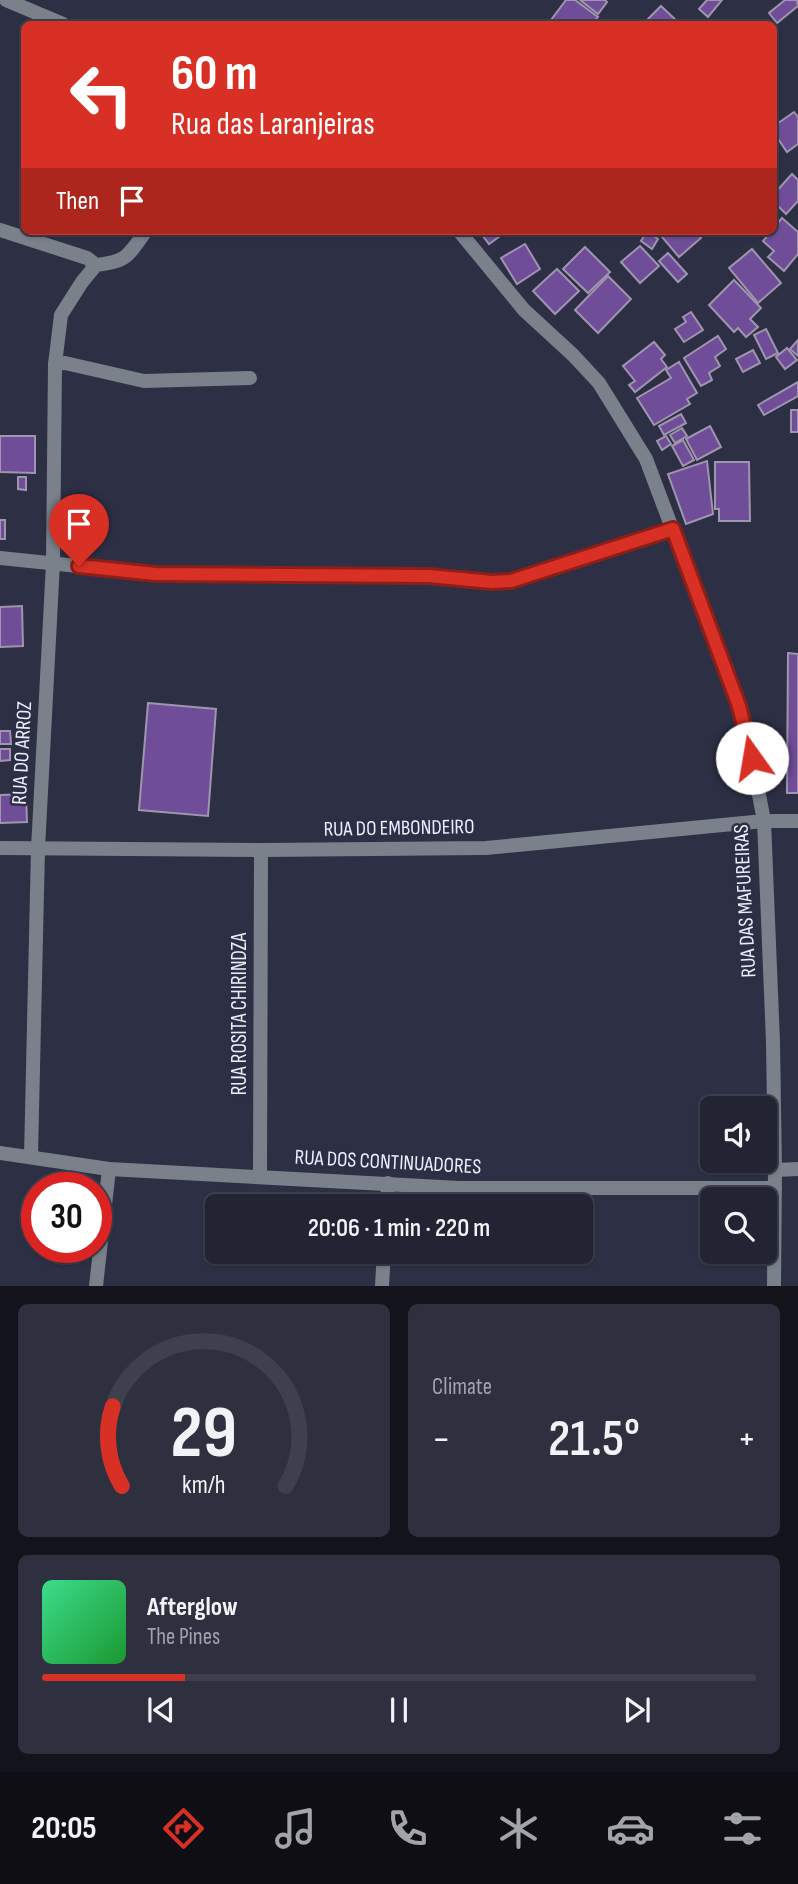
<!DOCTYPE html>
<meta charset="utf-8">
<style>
:root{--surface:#222333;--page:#2e2f3f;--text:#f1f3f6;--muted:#a2a4ac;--line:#3f404e;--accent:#d93025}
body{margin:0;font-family:"Sofia Sans Condensed",sans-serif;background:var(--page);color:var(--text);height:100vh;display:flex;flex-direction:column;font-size:26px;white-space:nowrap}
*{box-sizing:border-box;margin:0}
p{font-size:23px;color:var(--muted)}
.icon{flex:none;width:38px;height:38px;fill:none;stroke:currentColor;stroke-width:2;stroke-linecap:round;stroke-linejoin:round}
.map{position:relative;height:1286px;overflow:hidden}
.details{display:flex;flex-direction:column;gap:18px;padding:18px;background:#13131c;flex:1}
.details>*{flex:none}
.top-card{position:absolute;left:21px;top:21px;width:756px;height:214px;border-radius:10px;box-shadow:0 2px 5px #0004,0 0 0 2px var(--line);background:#d93025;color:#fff;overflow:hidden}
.buttons{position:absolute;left:700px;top:1096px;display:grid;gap:14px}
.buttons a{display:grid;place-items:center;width:77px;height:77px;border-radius:10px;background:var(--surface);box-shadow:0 2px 5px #0004,0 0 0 2px var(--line);font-size:35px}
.speed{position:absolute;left:21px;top:1172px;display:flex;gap:14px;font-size:35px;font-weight:700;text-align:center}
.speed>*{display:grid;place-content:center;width:91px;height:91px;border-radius:50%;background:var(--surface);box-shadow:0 2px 5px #0004,0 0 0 2px var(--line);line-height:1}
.speed .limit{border:10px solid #d22;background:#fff;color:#111}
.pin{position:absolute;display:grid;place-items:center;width:60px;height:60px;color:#fff;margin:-72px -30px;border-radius:50% 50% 50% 0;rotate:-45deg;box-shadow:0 0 7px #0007}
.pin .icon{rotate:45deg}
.me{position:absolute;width:77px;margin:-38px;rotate:347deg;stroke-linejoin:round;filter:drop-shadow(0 0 5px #0008)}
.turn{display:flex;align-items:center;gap:24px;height:147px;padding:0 35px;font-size:32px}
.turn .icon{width:91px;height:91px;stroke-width:2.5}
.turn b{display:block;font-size:49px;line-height:60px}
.then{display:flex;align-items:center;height:66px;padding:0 35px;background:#0003;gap:14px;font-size:26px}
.big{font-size:52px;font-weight:600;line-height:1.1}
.details .tile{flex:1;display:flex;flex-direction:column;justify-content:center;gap:10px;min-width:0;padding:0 24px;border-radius:10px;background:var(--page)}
.details .dial{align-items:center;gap:0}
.dial svg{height:182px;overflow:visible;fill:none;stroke:var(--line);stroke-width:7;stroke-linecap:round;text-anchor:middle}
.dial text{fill:var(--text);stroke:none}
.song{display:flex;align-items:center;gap:21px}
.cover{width:84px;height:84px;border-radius:10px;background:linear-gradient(135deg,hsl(150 70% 55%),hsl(130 70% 35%))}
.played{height:7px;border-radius:4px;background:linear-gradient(90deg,var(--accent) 20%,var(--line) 20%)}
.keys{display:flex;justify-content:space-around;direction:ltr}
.heat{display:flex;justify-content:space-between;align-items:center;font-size:38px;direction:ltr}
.details .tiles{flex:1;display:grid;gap:18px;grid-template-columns:1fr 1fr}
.tile:last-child{grid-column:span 2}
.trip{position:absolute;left:205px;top:1194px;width:388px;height:70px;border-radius:10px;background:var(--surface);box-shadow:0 2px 5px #0004,0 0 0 2px var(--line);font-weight:600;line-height:70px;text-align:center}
.menu{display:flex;height:112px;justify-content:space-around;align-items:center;background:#0e0e14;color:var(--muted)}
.menu .icon{width:49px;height:49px}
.menu .selected{color:var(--accent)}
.menu b{font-size:32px;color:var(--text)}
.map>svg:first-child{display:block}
.building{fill:#6f4d98;stroke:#9f95ae;stroke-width:2}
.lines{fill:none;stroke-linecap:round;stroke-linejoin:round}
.street{stroke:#7a818b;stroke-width:14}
.route-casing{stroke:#8d1f18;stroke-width:18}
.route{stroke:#d93025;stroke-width:12}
.labels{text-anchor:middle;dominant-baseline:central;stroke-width:5;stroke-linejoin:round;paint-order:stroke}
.street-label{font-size:21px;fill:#edeffd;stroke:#2d2f44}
</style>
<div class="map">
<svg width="798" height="1286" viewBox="0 0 798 1286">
<rect width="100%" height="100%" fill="#2d2f44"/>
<!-- building -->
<g class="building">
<path d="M566,0H575L598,17L592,24H548Z"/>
<path d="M580,0H605L607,2L598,14Z"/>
<path d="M707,0H722L708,17L699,9Z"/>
<path d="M785,0H797L798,6L777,23L769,13Z"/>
<path d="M661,6L680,24H643Z"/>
<path d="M794,112L798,117V144L787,152L774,133V126Z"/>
<path d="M792,174L798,180V201L786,214L774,202V194Z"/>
<path d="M782,218L798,232V254L784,271L768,257L774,251L763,241Z"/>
<path d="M479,231H507L489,244Z"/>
<path d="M647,231L658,239L652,249L641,241Z"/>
<path d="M657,231H695L701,238L679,257Z"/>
<path d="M525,244L540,269L517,284L501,258Z"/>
<path d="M640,246L659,266L640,283L621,262Z"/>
<path d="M585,247L610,272L588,293L563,269Z"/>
<path d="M752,249L781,283L758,303L729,268Z"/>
<path d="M668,253L687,274L678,282L659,261Z"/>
<path d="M557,269L579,291L555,314L533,291Z"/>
<path d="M608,276L631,299L598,333L575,310Z"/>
<path d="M734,280L761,308L750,319L758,327L746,337L738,328L734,332L709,305Z"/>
<path d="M691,312L703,330L684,342L675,329L686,322L683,317Z"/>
<path d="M766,329L778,353L766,359L754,335Z"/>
<path d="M718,336L726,349L715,357L720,366L709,373L712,380L701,386L684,358Z"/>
<path d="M798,340V356L790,349Z"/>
<path d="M654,342L665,355L661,359L667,367L635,392L629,385L635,381L623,366Z"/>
<path d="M787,348L797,360L785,369L776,357Z"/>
<path d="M753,350L760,363L743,372L736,359Z"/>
<path d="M679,362L697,393L687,399L690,404L654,425L637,398L671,378L666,370Z"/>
<path d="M798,382V396L764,415L758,405Z"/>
<rect x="791" y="410" width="7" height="22"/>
<path d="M681,414L686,423L664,435L659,426Z"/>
<path d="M710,426L721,447L697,460L686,439Z"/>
<path d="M682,428L687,436L675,443L670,435Z"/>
<path d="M0,436H35V473L0,472Z"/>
<path d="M666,436L671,444L662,450L657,441Z"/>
<path d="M683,440L694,460L683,466L672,446Z"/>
<path d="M707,461L713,514L686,524L668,474Z"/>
<path d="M715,462H749L750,521H719V509H715Z"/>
<path d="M18,477H26V490L18,489Z"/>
<rect x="0" y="520" width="5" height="19"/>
<path d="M22,606L23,646L0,647V607Z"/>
<path d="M788,653L798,654V793H787Z"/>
<path d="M148,703L216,709L208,816L139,810Z"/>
<path d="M0,731H10L11,744H0Z"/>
<path d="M0,749H10V760L0,761Z"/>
<path d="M26,794L27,822L0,823V795Z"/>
</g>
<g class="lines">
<!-- street -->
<g class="street">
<path d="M6,0L63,24"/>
<path d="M0,230L87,258L96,265"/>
<path d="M459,231L524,310L573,355L599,383L646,459L739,706L748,737L764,821L773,1042L775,1170L774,1286"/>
<path d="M55,364L61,315L82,282L96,265C129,261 127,256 146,231"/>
<path d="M0,558L156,574L429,576L492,582L511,581L534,574L673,529"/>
<path d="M0,848L261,850L486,848L764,821H798"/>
<path d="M0,1153L109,1169L459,1188H775"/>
<path d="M31,1156L38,849L53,563L55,364L65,363L144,381L250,378"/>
<path d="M775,1170L798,1169"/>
<path d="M260,1177L261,850"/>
<path d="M387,1206L388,1183"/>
<path d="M96,1286L109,1169"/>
<path d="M382,1286L384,1251"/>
</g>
</g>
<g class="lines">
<!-- route casing -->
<g class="route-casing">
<path id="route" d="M79,566L156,574L429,576L492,582L511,581L673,529L739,706L752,758"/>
</g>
<!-- route -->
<use href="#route" class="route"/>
</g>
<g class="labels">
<!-- street labels -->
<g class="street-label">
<text transform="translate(22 753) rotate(-87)">RUA DO ARROZ</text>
<text transform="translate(399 828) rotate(-1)">RUA DO EMBONDEIRO</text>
<text transform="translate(745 901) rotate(-93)">RUA DAS MAFUREIRAS</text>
<text transform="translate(239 1014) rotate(-90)">RUA ROSITA CHIRINDZA</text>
<text transform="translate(388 1162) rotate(3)">RUA DOS CONTINUADORES</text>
</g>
</g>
</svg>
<div class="buttons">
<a><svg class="icon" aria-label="sound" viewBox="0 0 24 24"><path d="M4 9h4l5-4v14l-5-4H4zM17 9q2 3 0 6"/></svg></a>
<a><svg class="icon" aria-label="search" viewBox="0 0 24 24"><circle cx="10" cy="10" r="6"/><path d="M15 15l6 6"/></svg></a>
</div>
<div class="speed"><div class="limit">30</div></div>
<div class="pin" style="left:79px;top:566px;background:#d93025"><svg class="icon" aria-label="arrive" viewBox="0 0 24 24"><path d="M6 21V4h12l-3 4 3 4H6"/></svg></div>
<svg class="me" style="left:752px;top:758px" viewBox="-20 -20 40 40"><circle r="19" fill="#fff"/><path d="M0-13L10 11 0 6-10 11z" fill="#d93025"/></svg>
<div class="trip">20:06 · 1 min · 220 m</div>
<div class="top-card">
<div class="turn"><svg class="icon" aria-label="left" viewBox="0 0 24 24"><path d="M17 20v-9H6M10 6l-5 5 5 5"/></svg><div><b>60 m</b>Rua das Laranjeiras</div></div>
<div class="then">Then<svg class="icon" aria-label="arrive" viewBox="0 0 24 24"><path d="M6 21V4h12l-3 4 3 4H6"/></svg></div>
</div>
</div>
<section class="details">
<div class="tiles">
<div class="tile dial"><svg viewBox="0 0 100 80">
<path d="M14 69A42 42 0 1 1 86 69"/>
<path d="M14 69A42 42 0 0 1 10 34" stroke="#d93025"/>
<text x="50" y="56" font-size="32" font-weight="700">29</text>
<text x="50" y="72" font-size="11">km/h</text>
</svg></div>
<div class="tile"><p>Climate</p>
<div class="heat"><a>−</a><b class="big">21.5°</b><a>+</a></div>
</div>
<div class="tile">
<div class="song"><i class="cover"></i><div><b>Afterglow</b><p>The Pines</p></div></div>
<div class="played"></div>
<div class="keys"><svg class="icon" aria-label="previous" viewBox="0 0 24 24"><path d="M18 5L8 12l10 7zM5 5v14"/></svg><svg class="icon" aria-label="pause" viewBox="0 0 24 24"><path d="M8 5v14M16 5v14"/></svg><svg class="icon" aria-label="next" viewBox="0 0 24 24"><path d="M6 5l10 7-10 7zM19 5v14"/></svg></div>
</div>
</div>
</section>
<nav class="menu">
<b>20:05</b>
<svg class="icon selected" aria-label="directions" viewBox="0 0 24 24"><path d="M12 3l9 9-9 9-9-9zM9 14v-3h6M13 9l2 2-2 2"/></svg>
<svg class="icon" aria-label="music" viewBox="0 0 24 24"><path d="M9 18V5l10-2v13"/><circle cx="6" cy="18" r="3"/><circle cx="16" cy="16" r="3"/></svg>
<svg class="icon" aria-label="phone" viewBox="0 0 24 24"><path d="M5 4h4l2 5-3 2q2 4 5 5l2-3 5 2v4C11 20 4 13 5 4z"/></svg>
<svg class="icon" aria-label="climate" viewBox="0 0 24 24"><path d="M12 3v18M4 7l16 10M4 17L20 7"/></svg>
<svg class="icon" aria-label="car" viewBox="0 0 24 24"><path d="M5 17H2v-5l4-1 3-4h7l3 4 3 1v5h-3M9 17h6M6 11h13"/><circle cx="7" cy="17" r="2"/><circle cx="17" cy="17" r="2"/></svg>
<svg class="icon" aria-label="filters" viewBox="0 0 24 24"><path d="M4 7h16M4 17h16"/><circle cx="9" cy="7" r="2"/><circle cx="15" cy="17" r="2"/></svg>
</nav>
